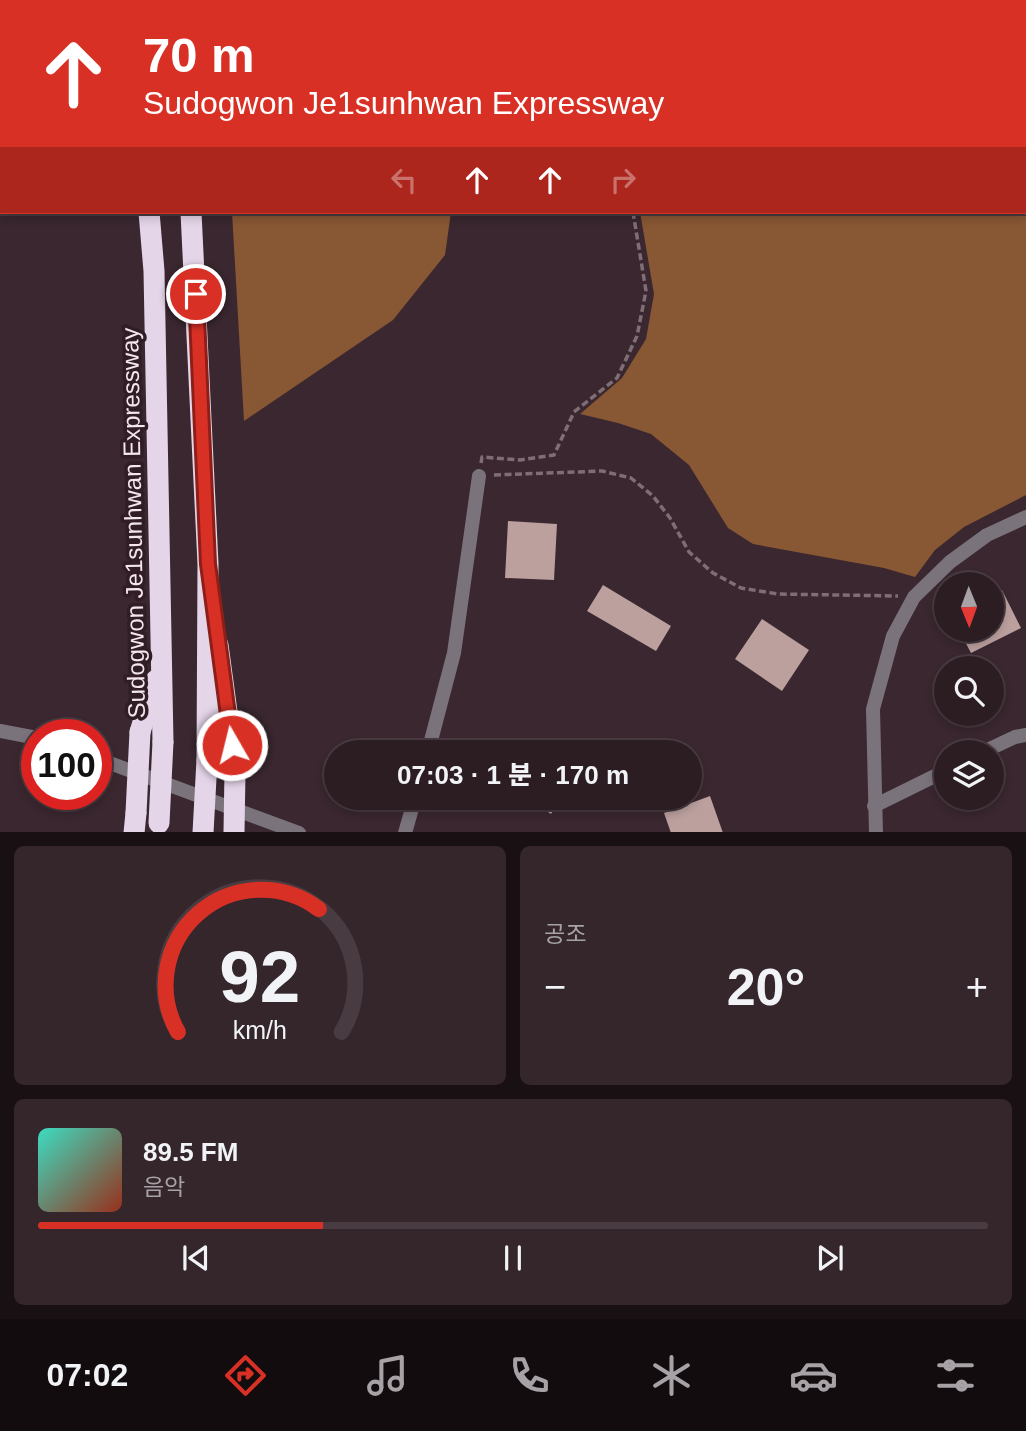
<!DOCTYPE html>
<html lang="ko">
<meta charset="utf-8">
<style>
:root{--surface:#2c1d23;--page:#34262b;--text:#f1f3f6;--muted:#a6a2a6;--line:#483b41;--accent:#d93025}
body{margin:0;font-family:Helvetica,"Noto Sans KR",sans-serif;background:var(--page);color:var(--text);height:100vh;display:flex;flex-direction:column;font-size:26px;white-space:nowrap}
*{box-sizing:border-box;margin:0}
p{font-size:23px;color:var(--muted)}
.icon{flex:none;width:38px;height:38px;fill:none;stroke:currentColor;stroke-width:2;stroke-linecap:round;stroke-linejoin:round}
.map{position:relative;height:832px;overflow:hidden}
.drawer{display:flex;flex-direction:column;gap:14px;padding:14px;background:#181013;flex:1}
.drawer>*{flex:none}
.guide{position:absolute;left:0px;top:0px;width:1027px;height:214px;box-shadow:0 4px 10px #0003,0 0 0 2px var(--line);background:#d93025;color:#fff;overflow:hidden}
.needle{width:46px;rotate:179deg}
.fabs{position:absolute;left:934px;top:572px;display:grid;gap:14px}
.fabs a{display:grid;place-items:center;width:70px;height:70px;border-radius:50%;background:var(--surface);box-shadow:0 4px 10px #0003,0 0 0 2px var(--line);font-size:35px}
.speed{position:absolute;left:21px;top:719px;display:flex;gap:14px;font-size:35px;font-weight:700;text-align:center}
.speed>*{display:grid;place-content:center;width:91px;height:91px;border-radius:50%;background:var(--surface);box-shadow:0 4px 10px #0003,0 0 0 2px var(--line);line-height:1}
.speed .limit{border:10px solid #d22;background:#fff;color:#111}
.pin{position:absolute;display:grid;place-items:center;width:60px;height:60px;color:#fff;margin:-30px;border:4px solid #fff;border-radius:50%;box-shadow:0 2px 7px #0007}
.me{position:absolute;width:77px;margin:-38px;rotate:352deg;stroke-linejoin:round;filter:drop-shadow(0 0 5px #0008)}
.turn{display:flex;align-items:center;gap:24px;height:147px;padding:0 28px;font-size:32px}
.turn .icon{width:91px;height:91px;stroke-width:2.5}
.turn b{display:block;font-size:49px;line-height:60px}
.lanes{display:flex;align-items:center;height:66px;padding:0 28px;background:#0003;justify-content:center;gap:35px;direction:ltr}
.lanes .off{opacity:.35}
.big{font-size:52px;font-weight:800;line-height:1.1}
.drawer .widget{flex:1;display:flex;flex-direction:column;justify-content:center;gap:10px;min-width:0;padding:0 24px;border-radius:10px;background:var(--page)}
.drawer .dial{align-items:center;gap:0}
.dial svg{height:182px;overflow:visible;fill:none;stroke:var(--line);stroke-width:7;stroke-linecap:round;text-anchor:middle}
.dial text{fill:var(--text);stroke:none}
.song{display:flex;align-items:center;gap:21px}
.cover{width:84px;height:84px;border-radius:10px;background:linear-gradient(135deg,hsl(170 70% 55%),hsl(10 70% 35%))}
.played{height:7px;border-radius:4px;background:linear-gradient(90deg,var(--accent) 30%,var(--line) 30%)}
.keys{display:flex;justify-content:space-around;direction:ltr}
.heat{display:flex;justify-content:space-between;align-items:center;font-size:38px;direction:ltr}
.drawer .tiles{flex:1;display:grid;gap:14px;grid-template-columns:1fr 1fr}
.widget:last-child{grid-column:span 2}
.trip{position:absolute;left:324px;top:740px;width:378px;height:70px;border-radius:35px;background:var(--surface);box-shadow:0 4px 10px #0003,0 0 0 2px var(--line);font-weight:800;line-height:70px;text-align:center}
.menu{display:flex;height:112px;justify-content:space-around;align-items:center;background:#120c0e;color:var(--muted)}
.menu .icon{width:49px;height:49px}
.menu .active{color:var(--accent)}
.menu b{font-size:32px;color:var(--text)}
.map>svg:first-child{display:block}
.forest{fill:#885734}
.building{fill:#bba09e}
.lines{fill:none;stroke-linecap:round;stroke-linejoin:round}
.path{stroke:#7f6e75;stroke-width:3.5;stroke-dasharray:7 3.5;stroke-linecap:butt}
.minor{stroke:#7a737b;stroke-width:14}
.motorway{stroke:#e5d5e9;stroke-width:21}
.motorway-bridge{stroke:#e5d5e9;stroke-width:21}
.route-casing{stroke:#8d1f18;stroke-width:18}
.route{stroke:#d93025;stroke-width:12}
.labels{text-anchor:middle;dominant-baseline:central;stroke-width:7;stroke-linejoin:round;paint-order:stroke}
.street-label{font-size:24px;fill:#f4e7ec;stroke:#301d25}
</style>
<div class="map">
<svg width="1026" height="833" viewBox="0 0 1026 833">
<rect width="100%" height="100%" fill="#3a272f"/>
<!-- forest -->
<g class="forest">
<path d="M689,0H1026V495L964,527L935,550L915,577L884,568L753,544L728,528L689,465L651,434L618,423L580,414L622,378L646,339L654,294L640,212H1026V2Z"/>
<path d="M232,212H451L445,255L393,320L244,421Z"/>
</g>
<!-- building -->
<g class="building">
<path d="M508,521L557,524L554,580L505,578Z"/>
<path d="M603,585L671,626L656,651L587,611Z"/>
<path d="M1002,590L1021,628L971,653L959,630H992V595Z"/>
<path d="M762,619L809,650L782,691L735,659Z"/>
<path d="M710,796L723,833H671L664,813Z"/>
<path d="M526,798H561L551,814Z"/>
</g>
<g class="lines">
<!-- path -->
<g class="path">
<path d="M481,463L482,457L520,460L554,455L574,412L617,378L637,336L646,291L633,212"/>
<path d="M494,475L602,471L631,478L653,496L670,518L689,552L713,573L741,588L778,594L898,596"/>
</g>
<!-- minor -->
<g class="minor">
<path d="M0,731L37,738"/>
<path d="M428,752L454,653L479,476"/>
<path d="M983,752L1015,737L1026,735"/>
<path d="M96,758L299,833"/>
<path d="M874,806L947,770"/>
<path d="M405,833L415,798"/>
<path d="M876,833L873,709L893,636L914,597L950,562L987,535L1026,517"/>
</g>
<!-- motorway -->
<g class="motorway">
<path d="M133,0V2"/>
<path d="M175,0V2"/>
<path d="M149,212L154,271L163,742"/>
<path d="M191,212L208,564L207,760"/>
<path d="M218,645L235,771"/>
<path d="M140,732L156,680"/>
<path d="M134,833L136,813"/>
</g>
<!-- motorway-bridge -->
<g class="motorway-bridge">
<path d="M136,813L140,732"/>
<path d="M159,823L163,742"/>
<path d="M203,833L207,760"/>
<path d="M234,833L235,771"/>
</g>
</g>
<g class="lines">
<!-- route casing -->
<g class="route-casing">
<path id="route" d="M196,294L208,564L232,745"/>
</g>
<!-- route -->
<use href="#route" class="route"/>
</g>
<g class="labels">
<!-- street labels -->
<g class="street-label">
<text transform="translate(133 523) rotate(-91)">Sudogwon Je1sunhwan Expressway</text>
</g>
</g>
</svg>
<div class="fabs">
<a><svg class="needle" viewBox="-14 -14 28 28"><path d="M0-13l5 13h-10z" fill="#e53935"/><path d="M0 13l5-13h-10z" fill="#a6a2a6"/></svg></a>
<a><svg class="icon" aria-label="search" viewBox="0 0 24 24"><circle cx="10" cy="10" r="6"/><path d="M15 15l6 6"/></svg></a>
<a><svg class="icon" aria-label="layers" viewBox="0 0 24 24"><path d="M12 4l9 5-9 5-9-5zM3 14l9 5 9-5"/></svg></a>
</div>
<div class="speed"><div class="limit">100</div></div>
<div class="pin" style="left:196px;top:294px;background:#d93025"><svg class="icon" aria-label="arrive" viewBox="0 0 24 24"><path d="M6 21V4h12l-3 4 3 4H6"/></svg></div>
<svg class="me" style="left:232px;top:745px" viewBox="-20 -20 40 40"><circle r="17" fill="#d93025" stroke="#fff" stroke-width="3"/><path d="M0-11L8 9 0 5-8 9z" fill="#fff"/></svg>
<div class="trip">07:03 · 1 분 · 170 m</div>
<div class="guide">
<div class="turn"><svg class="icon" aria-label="ahead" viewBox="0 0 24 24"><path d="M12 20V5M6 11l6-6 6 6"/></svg><div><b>70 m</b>Sudogwon Je1sunhwan Expressway</div></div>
<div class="lanes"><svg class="icon off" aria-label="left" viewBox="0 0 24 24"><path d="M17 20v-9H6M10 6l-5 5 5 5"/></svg><svg class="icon" aria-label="ahead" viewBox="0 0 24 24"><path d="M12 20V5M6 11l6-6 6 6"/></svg><svg class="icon" aria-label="ahead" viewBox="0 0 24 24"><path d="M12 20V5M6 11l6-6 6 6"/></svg><svg class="icon off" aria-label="right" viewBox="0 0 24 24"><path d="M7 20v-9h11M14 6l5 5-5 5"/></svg></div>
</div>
</div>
<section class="drawer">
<div class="tiles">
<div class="widget dial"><svg viewBox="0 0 100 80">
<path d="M14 69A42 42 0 1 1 86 69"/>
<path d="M14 69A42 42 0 0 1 76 15" stroke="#d93025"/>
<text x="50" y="56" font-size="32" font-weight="700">92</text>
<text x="50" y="72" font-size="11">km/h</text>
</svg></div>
<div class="widget"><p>공조</p>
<div class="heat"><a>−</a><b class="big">20°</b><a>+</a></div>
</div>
<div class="widget">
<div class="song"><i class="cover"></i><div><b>89.5 FM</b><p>음악</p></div></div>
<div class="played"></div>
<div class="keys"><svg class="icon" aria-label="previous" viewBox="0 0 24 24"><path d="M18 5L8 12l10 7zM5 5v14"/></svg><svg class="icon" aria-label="pause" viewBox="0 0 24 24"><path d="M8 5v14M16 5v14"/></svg><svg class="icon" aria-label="next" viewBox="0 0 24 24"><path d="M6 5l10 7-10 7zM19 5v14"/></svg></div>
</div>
</div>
</section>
<nav class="menu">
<b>07:02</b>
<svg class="icon active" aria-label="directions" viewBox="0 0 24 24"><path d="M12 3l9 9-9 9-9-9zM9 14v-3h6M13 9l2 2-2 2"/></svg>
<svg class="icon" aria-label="music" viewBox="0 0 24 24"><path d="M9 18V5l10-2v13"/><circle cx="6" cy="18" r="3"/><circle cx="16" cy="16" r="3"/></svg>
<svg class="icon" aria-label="phone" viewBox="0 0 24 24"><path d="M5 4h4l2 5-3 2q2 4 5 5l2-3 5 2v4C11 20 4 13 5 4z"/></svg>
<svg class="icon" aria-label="climate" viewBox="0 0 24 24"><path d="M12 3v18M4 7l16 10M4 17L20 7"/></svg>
<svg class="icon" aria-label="car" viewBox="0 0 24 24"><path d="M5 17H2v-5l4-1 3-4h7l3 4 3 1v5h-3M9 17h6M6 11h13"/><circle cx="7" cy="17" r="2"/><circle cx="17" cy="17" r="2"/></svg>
<svg class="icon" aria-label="filters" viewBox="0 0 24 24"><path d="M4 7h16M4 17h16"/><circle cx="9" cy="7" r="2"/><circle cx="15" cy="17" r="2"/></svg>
</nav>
